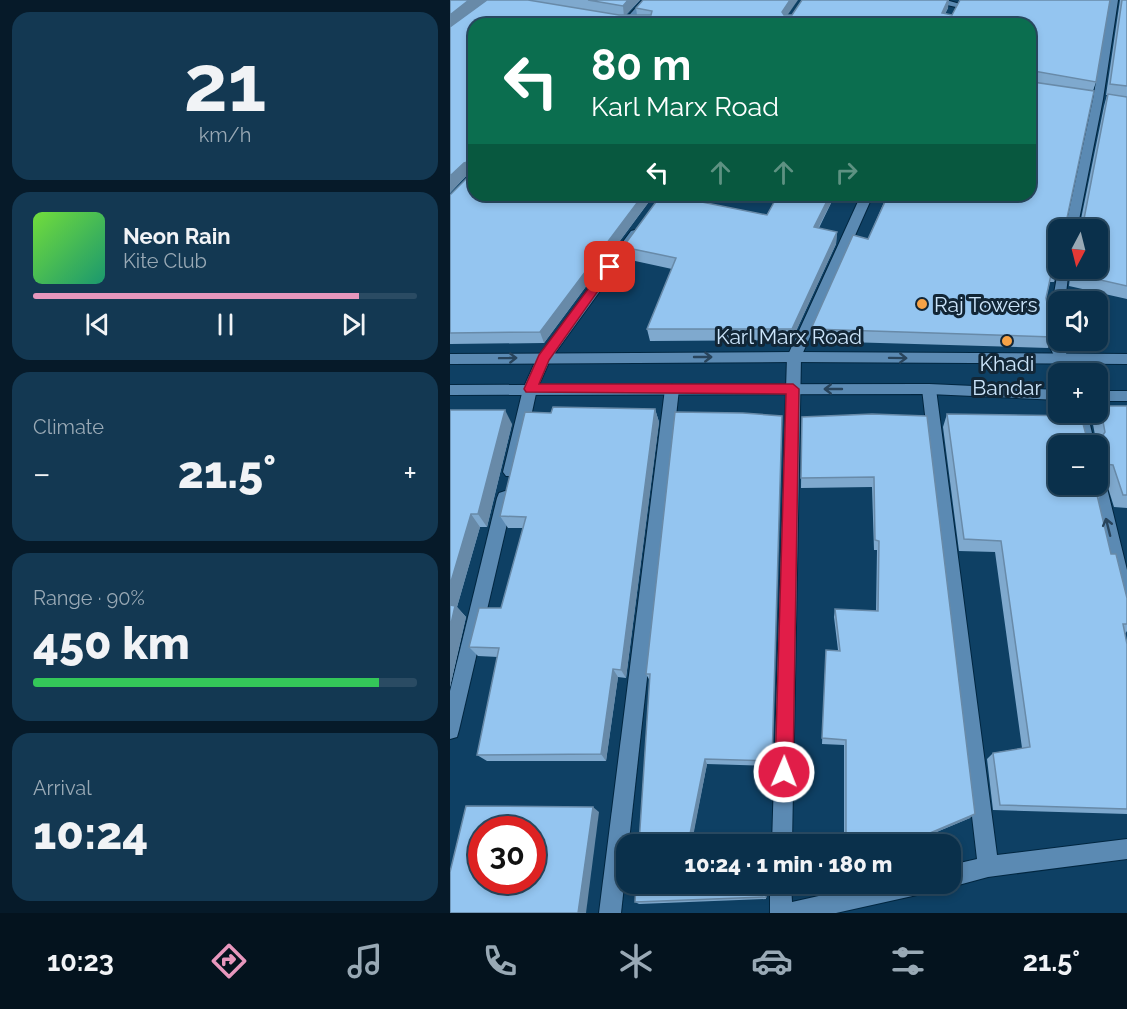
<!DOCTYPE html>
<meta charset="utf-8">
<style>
:root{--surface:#0a304b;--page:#133852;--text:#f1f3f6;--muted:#99a9b5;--line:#2a4b63;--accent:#e797bd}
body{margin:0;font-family:Raleway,sans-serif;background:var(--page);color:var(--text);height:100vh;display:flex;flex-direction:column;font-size:22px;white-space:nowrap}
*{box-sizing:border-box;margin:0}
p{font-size:20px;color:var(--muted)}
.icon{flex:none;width:33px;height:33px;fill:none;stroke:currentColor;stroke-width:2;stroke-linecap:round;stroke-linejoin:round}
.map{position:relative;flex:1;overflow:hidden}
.side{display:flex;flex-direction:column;gap:12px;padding:12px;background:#061a29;width:450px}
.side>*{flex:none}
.guide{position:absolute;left:18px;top:18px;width:568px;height:183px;border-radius:18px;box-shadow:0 3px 9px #0003,0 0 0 2px var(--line);background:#0b6e4f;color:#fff;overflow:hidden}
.needle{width:39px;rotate:187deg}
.tools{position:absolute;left:598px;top:219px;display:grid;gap:12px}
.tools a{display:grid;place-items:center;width:60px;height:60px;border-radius:12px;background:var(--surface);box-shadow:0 3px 9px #0003,0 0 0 2px var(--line);font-size:30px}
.speed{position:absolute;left:18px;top:816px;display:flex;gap:12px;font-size:30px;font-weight:700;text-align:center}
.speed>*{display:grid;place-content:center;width:78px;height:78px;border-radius:50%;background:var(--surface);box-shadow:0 3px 9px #0003,0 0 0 2px var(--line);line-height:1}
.speed .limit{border:9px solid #d22;background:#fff;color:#111}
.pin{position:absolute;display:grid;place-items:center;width:51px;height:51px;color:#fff;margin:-26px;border-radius:12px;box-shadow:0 3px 9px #0006}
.me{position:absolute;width:66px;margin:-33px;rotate:1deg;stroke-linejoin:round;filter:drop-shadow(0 0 4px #0008)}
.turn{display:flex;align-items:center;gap:21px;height:126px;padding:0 24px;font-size:27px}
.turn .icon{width:78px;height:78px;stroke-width:2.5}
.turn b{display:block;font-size:42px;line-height:51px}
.lanes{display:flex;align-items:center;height:57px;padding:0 24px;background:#0003;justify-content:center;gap:30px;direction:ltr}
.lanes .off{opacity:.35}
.big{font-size:45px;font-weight:800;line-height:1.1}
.side .card{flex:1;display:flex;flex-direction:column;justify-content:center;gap:9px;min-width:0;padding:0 21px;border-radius:18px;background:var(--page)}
.side .dial{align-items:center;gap:0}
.dial b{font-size:78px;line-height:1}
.song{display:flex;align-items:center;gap:18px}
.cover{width:72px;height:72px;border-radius:9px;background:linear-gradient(135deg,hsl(100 70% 55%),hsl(160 70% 35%))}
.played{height:6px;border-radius:3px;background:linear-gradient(90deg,var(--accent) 85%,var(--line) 85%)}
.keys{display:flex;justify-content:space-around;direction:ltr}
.heat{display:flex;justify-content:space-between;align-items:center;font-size:33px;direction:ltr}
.charge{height:9px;border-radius:4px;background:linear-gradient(90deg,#34c759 90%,var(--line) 0)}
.trip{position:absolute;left:166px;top:834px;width:345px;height:60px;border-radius:18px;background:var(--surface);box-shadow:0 3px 9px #0003,0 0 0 2px var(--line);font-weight:800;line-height:60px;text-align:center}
.tabs{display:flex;height:96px;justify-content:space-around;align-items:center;background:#04131e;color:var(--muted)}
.tabs .icon{width:42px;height:42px}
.tabs .on{color:var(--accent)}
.tabs b{font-size:27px;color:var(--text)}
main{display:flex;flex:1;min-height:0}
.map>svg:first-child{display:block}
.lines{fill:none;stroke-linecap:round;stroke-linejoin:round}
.minor-casing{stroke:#012640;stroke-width:2}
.tertiary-casing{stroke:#012640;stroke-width:2}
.secondary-casing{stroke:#012640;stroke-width:2}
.minor{fill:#5b8ab3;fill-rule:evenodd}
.tertiary{fill:#5b8ab3;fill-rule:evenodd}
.secondary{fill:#5b8ab3;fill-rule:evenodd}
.wall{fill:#7fa9ce}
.shaded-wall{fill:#688aa8}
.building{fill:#94c5f0;stroke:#688aa8;stroke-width:1.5;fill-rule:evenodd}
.oneway{stroke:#28445c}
.route{fill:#e11d48;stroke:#92132f;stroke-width:1.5}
.poi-dot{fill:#f6a246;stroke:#122636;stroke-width:2}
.labels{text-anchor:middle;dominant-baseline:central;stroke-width:6;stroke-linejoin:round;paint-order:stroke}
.poi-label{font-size:21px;fill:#cbe4fa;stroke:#122636;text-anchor:start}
.street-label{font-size:21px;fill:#cbe4fa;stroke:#122636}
</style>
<main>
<section class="side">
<div class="card dial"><b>21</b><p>km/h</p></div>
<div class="card">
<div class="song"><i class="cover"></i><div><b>Neon Rain</b><p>Kite Club</p></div></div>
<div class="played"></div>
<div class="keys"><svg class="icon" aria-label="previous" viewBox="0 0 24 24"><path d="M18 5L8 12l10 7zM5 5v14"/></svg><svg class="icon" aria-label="pause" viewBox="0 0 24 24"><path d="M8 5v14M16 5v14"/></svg><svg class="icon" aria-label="next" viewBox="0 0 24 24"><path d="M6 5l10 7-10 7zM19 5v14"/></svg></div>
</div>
<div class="card"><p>Climate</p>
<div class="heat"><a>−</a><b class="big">21.5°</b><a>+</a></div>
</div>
<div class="card"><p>Range · 90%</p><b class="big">450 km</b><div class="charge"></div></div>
<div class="card"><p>Arrival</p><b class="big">10:24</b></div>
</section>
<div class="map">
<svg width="677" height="913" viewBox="0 0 677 913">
<rect width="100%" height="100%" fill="#0e4064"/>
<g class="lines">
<!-- minor casing -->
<g class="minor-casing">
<g id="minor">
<path d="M474,0H496L510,4L506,7Z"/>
<path d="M660,0H668L653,99L627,230H615L643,99Z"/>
<path d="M411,195H423L351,357L342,844H322L337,357Z"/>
<path d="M185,230L189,231V237L100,360L87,389L69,472L66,476H56L53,472L73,389L87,358L181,231Z"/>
<path d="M609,265V268H619L615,302H609V340L627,374H613L596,339Z"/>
<path d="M222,384L229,389L171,913H149L215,389Z"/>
<path d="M479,384L486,389L547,855L677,839V859L538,877L501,887L494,884H501V865L527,859L472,389Z"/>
<path d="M55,491L61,493L63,498L9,730L7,737L0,739V691L47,498L49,493Z"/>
<path d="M320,884H341L342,902L422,884H478L474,891L467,895L386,913H320Z"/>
</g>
</g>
<!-- tertiary casing -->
<g class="tertiary-casing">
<g id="tertiary">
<path d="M193,0H202L180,24H171Z"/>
<path d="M623,412H637L645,446H630Z"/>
<path d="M648,478L653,479L656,484L677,570V612L671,610L668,604L640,484H648Z"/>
</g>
</g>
<!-- secondary casing -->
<g class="secondary-casing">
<g id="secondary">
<path d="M344,352L677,354V364L344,362L0,364V354Z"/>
<path d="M479,384L609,390V400L479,394L0,395V385Z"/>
<rect x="648" y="391" width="29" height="10"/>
</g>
</g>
<!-- minor -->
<use href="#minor" class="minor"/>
<!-- tertiary -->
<use href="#tertiary" class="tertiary"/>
<!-- secondary -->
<use href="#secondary" class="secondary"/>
</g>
<!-- wall -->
<g class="wall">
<path d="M0,0H190L176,15H187L186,8L338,15L498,8L495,14L646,82L643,91L617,218L619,221L631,219L654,106L657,95H656L670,0H677V299L619,286L621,268H648L609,230V268L604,282H600L596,298L599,329L603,337L598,348L361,341V329L418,239L435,200L424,198L423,195H580L24,24V195H204L94,343L0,344V195L21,174H18L0,193Z"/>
<path d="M328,195H385L369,228L387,232L386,244L342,340L200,341L197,329L222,269L176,259L173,247L317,215Z"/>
<path d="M650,406H677V508L664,507L655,478L649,477L648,478V446H609L651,495L648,499L661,554L677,598V631L675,634L677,644V814L543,810L537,759L543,753L572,748L545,552L509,551L493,427L497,414L636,435H645L642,419L646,412H648V409Z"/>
<path d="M205,409L209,422L176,678L168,677L156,761H37L27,755L48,657L28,656L19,647L51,608L73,528H58L50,516L101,413Z"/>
<path d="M0,410L62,424L37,527H30L7,607L16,617L0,687Z"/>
<path d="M293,413L322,766L257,764L242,839L315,836L316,840L189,844L200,681L196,674Z"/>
<path d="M422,414L520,818L458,844H394V745L372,744L376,650H388L384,617L385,609L426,611L427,550H424L422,487L351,488L352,417Z"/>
<path d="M316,884V899L189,904L185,902Z"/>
</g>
<!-- shaded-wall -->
<g class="shaded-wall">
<path d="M19,0H37L0,29V15Z"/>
<path d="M178,0H190L174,17L173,6Z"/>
<path d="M340,0H348L332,23V12Z"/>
<path d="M498,0H499L498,8L490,24L492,13Z"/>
<path d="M21,161L24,173L18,174L0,193V176L14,163Z"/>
<path d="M193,195H204L94,343L90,332Z"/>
<path d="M380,195H385L363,238L364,227Z"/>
<path d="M387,232L386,244L342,340V329Z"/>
<path d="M205,409L209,422L176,678L171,670Z"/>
<path d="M55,410L62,424L37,527L28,514Z"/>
<path d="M333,427L322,766V761Z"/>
<path d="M21,514L30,527L7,607L16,617L0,687V585Z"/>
<path d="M163,669L168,677L156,761L151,754Z"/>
<path d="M255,759L257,764L242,842L239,839Z"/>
<path d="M143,807L149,812L136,913H128Z"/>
<path d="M525,814L520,818L458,844H454Z"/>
</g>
<!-- building -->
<g class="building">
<path d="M0,0H19L0,15Z"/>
<path d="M37,0H78L169,15H201L202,11L186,8L193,0H340L332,12L334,15H342L352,0H498L492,13L502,15L510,0H660L646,82L584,71L581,74L583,82L644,91L617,218L619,221L634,219L658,94L677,97V286L624,274V268H648V230H609V268L608,271L602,270L596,298L600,318L599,329L603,337L361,329L403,235L418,239L438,195H580V24H24V195H193L90,332L0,333V195L21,174V161L14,163L0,176V27Z"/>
<path d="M138,0H178L173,6Z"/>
<path d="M672,0H677V86L660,84Z"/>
<path d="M211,195H217L317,215L328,195H380L364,227L387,232L342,329H197L226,258L173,247Z"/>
<path d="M650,406H677V495H673L663,465L655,464L654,469L648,470V446H609V484H648V480L651,495H647L661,554H666L677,598V624H673L677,644V809L550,805L543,753L580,747L551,541L514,539L497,414L631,416L636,435H653L655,432Z"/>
<path d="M103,407L205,409L171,670L163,669L151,754L27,755L49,648L19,647L29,608H51L76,517L50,516L75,412L101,413Z"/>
<path d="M0,410H55L28,514H21L0,585Z"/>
<path d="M225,412L293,413L332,416L322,761L255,759L239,839L315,836V844H189L200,674H196Z"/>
<path d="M422,414L477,416L525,814L454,844H396V740L372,738L376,650L390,651L385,609L428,611L429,541L425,540L424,477L351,478L352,417Z"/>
<path d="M0,605L5,606L0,628Z"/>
<path d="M16,806L143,807L128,913H0V872ZM32,830H82V880H32Z"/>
<path d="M186,884H316V897L185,902Z"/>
</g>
<!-- one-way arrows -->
<defs><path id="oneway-shaft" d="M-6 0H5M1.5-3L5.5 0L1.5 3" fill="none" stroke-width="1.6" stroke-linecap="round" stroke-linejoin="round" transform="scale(1.5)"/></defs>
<g class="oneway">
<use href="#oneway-shaft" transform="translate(253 357)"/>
<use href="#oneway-shaft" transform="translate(58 358) rotate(-1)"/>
<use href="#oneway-shaft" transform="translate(448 358) rotate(1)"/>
<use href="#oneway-shaft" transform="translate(383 389) rotate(180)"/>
<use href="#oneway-shaft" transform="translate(658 527) rotate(-104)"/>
</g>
<!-- route -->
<path class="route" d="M160,264L165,267L99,360L89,384H343L349,389L343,772L340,779L334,781L328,779L325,772L336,394L76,392L74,389L89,355L156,265Z"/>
<!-- markers -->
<g class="poi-dot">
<circle cx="472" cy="304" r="6"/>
<circle cx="557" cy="341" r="6"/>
</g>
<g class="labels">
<!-- poi labels -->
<g class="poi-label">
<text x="484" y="304">Raj Towers</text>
<text x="557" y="363" text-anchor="middle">Khadi<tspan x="557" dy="24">Bandar</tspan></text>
</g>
<!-- street labels -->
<g class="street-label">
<text x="339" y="336">Karl Marx Road</text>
</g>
</g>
</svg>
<div class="tools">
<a><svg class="needle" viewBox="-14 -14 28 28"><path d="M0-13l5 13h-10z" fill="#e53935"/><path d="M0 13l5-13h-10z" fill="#99a9b5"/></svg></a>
<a><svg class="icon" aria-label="sound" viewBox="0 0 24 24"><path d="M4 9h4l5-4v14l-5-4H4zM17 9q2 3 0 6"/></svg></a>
<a>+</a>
<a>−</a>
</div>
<div class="speed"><div class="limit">30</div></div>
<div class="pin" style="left:160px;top:267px;background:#d93025"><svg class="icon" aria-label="arrive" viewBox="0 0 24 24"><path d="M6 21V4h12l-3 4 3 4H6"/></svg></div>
<svg class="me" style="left:334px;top:772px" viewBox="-20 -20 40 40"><circle r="17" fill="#e11d48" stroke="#fff" stroke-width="3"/><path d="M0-11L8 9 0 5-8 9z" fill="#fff"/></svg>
<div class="trip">10:24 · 1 min · 180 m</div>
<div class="guide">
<div class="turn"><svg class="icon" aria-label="left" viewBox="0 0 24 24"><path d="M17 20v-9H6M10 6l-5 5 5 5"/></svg><div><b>80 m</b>Karl Marx Road</div></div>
<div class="lanes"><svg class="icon" aria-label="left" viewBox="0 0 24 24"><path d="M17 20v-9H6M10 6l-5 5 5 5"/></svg><svg class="icon off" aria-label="ahead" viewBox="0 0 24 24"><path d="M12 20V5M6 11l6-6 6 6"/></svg><svg class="icon off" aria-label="ahead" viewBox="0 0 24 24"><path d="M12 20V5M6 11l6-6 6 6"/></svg><svg class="icon off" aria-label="right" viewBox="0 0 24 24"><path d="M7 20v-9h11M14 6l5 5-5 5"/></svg></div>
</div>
</div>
</main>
<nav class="tabs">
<b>10:23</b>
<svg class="icon on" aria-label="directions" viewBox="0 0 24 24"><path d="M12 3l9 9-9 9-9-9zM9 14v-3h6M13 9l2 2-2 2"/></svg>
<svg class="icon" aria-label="music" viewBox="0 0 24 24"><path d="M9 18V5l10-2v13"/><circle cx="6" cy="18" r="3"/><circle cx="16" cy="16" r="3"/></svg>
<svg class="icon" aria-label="phone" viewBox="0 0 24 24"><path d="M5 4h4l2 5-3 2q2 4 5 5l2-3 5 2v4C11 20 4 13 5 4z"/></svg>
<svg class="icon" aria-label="climate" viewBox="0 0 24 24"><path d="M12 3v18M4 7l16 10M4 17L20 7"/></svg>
<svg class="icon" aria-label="car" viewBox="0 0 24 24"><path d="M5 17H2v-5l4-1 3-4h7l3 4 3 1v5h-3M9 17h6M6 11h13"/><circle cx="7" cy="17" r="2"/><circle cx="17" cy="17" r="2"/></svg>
<svg class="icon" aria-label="filters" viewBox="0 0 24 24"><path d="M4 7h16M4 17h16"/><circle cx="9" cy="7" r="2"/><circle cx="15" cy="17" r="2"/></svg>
<b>21.5°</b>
</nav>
